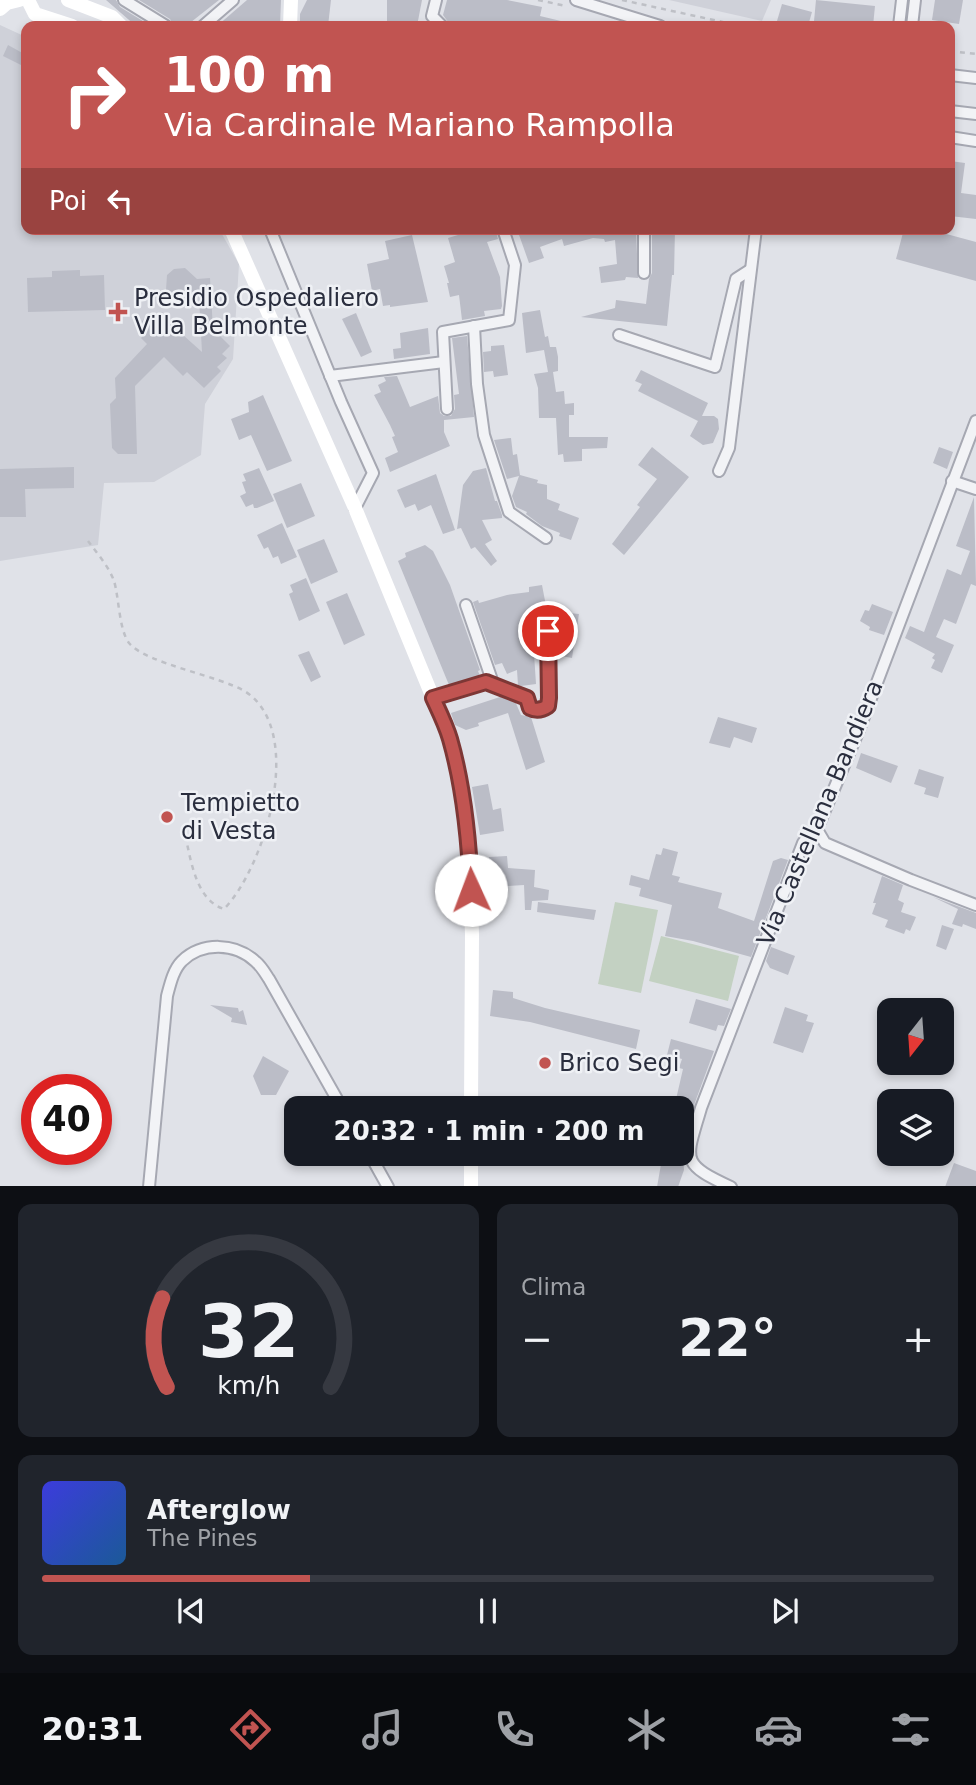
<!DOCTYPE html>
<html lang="it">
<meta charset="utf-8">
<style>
:root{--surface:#171b24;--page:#20242c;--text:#f1f3f6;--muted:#9ea1a6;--line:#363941;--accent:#c15451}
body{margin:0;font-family:"DejaVu Sans",sans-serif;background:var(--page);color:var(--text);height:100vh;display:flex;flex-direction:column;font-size:26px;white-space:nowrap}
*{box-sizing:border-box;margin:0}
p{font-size:23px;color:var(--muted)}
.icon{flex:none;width:38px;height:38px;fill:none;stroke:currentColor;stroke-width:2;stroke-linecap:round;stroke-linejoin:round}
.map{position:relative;height:1186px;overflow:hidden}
.details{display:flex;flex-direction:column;gap:18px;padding:18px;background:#0d0f14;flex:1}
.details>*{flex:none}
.top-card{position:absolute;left:21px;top:21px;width:934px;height:214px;border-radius:14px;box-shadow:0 4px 10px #0003;background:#c15451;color:#fff;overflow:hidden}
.needle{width:46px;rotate:197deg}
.tools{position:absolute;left:877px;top:998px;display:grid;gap:14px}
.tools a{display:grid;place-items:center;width:77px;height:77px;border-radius:14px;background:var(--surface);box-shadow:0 4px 10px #0003;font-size:35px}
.speed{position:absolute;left:21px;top:1074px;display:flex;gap:14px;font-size:35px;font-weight:700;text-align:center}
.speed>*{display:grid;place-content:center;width:91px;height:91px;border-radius:50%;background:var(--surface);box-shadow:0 4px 10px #0003;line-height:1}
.speed .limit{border:10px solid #d22;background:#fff;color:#111}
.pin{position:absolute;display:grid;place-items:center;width:60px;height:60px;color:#fff;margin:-30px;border:4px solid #fff;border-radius:50%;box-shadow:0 2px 7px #0007}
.me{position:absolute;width:77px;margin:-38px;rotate:358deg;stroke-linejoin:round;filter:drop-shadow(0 0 5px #0008)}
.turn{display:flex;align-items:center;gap:24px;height:147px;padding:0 28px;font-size:32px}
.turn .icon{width:91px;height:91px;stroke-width:2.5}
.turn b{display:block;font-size:49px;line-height:60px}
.then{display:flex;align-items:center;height:66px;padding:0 28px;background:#0003;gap:14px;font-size:26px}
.big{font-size:52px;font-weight:800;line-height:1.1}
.details .card{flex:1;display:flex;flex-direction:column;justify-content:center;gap:10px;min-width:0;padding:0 24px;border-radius:14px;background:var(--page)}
.details .dial{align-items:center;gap:0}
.dial svg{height:182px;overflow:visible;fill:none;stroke:var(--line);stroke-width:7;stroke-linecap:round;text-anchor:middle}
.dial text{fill:var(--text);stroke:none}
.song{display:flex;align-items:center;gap:21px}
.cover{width:84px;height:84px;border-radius:10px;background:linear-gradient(135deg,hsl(240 70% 55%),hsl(210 70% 35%))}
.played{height:7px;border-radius:4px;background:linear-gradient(90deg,var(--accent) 30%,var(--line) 30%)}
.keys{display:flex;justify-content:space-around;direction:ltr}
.heat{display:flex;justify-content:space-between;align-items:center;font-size:38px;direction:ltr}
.details .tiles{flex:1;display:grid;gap:18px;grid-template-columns:1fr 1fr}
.card:last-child{grid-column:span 2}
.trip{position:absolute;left:284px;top:1096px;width:410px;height:70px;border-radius:14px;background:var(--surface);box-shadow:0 4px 10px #0003;font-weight:800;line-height:70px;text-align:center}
.tab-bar{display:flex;height:112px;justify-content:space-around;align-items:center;background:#090b0e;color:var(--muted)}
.tab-bar .icon{width:49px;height:49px}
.tab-bar .current{color:var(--accent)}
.tab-bar b{font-size:32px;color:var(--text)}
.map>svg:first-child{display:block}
.built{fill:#cfd1d9}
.green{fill:#c3d1c2}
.building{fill:#bbbdc7}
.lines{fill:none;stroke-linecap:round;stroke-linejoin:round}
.street-casing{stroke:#a6a8b2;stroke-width:14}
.path{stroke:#bec0c6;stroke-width:2.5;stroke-dasharray:5 5;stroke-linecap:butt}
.street{stroke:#f2f3f6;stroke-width:10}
.secondary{stroke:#fff;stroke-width:14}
.route-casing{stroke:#7d3735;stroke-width:18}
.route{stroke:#c15451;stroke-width:12}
.poi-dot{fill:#c15451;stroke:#eff1f5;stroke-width:2.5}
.labels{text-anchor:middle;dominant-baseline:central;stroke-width:5;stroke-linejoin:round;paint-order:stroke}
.poi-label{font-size:24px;fill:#2a2e3e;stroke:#eff1f5;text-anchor:start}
.street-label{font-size:24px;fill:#2a2e3e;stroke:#eff1f5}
</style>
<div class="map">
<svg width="976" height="1187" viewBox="0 0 976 1187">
<rect width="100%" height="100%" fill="#e0e2e8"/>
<!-- built -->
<g class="built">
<path d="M669,0H771L762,21Z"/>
<path d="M0,25L26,37V229H219L239,264L233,359L205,404L201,455L154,482L104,483L98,545L0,561Z"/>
</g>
<!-- green -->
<g class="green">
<path d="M615,902L658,910L641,993L598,984Z"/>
<path d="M661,936L739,956L728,1001L649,981Z"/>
</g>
<!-- building -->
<g class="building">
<path d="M106,0H116L120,7L151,26H136Z"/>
<path d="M139,0H219L186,26H174L170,19Z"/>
<path d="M247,0H281L280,26H217Z"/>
<path d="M307,0H331L328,26H300V14Z"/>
<path d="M387,0H422L417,26L387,24Z"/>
<path d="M447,0H507L542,7L540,16L565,22V26H492L488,22L483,26H451L443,15Z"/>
<path d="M816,0L875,6L873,26L814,21Z"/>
<path d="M935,0H963L959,24L932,20Z"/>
<path d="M782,4L812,12L808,26H794L777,21Z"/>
<path d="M8,45L26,55L23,66L3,56Z"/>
<path d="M950,161L965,163L961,193L976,195V219L950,216Z"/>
<path d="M478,229H495L498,239L487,242L500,277L502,306L501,309L484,311L485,316L462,320L459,295L450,297L447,283H449L444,266L455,262L448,238Z"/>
<path d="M511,229H636L638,278L626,277L625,280L601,283L599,267L617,264L615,240L605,242L604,239L593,238L564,246L562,239L540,247L544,258L529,263L518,232L513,234Z"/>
<path d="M652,229H675L674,275H672L667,326L581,317L615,308L616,300L646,304L649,279L652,273Z"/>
<path d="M904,229H928L976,242V281L896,259Z"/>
<path d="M412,235L428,302L390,307V305L383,306L380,289L372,291L367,264L389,259L385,241Z"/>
<path d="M185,268L197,279L210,278L213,329L230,346L222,354L227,358L217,367L221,371L204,388L187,372L183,376L164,357L135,386L137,454H118L112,448L110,404L116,398L115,378L147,344L141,338L145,334L138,327L145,317L162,312L175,324L174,327L202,352L199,297L174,298L166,290L167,275L174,269Z"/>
<path d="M80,270V276L104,275L105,310L28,312L27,278L52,277V271Z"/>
<path d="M540,310L545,337L548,336L550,347H556L558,357V371L553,372L556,392L564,391L565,404L574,403V415H569V437H608L607,448L582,449V461L564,462L563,454L558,455L556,418H539L538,388L534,374L548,372L544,350L526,353L522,313Z"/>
<path d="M356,313L372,352L361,357L342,319Z"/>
<path d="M428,328L430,354L394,359L393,349L401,348L400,333Z"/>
<path d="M467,336L474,417L444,420V432L450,446L390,472L385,458L398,452L392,437L395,436L390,425L374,395L381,392L378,385L386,381L384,377L397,376L410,407L438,396L440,413L444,416H451L455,409L454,395L459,394L452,338Z"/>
<path d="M504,345L508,375L494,377L493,371L484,372L483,352L491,351V346Z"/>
<path d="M641,370L708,403L702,416H714L718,419L719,429L713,443L703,445L690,436L698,421L638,391L642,384L635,381Z"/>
<path d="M263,395L292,461L267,471L251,435L239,440L231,419L249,412L248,402Z"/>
<path d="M511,438L513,455L517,454L520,475L538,480L537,483L547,485V499L560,504L558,510L579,518L571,540L559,536L560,533L542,526L526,514L527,512L516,507L512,496L519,476L507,479L494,440Z"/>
<path d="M652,447L689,477L624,555L612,544L640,507L637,505L657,479L638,465Z"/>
<path d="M939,447L953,452L947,469L933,463Z"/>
<path d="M74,467V488L25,489L26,517H0V469Z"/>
<path d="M259,468L274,501L257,508H254L253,504L246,507L240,496L246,493L242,482L246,481L243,474Z"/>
<path d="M486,468L495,501H497L502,515V518L482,520L492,540L485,544L497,561L491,566L475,547L471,549L461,528L457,529L463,485L473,471Z"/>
<path d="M436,474L455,530L443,534L431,505L418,511L415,504L405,508L397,490Z"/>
<path d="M301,483L315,516L287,528L273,494Z"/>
<path d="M974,497L976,586L971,584L956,624L944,619L936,637L954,645L942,673L931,668L935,660L932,658L935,654L905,638L910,626L924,632L947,569L961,575L970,551L956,546Z"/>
<path d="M282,523L297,557L281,564L278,556L273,558L268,547L264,549L257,535Z"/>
<path d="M324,539L338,572L311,584L297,550Z"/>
<path d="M425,545L433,551L450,585L480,670L478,671L480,676L449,685L398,561L406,557L405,553Z"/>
<path d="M306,578L320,611L299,621L289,594L293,592L290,585Z"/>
<path d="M542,585L546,606L531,609L536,684L521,686L518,685L517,670L507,674L502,663L495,665L473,602L478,600L479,603L507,595L529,592V587Z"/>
<path d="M347,593L365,635L344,645L326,602Z"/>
<path d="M872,604L893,612L884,635L869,630L870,627L860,621L865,610L869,611Z"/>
<path d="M569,613L579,614L572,658L561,656Z"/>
<path d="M309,651L321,677L311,682L298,655Z"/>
<path d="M503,696L515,701L521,715L531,717L545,762L526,770L508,713L478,723L479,726L466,730L455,725L451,713Z"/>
<path d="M718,717L757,728L752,743L734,737L730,748L709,743Z"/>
<path d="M861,753L898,766L891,783L856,768Z"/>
<path d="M919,769L944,777L938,798L924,794L926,788L914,784Z"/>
<path d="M488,784L493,810L501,808L504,831L480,835L472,787Z"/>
<path d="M663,848L678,852L672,875L680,877L678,882L722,893L718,908L754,921L773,861L781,858L788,860L751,957L693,941L665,936L672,905L639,896L641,888L629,885L631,875L649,880L656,854L661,855Z"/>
<path d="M507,856L508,868L535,870L534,887L549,890L548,900L532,901L531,910H525L524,885L491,887L489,857Z"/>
<path d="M882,876L903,885L898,900L904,903L901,912L916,917L910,931L906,929L904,934L885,927L888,920L872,914L876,903H873Z"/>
<path d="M933,897L976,913V929L963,924L962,927L952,924L958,909Z"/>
<path d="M538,902L596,910L594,920L537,912Z"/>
<path d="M942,925L954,929L946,950L936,946Z"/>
<path d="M771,947L795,956L788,975L770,968L766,961Z"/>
<path d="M493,990L513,992V998L545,1008L640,1030L636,1049L530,1022L490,1016Z"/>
<path d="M696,999L731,1009L724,1026L718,1025L716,1031L689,1023Z"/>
<path d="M210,1005L238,1008L239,1012L243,1010L247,1025L231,1022L232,1018Z"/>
<path d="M785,1007L808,1015L806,1021L814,1023L803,1053L773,1043Z"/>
<path d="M671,1039L714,1051L694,1105L682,1149L681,1108H674L683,1069L679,1068L682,1059L667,1055Z"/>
<path d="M263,1056L289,1071L276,1095H261L253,1076Z"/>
<path d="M663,1153H683L684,1170L678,1187H657Z"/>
<path d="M954,1163L976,1171V1187H945Z"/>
</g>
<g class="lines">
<!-- street casing -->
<g class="street-casing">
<g id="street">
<path d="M124,0L166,26"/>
<path d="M436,0L432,16L442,26"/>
<path d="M576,0L660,26"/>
<path d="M203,26L233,0"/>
<path d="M899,26L902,0"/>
<path d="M912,26L915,0"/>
<path d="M950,75L976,78"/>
<path d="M950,111L976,114"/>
<path d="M950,137L976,141"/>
<path d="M270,229L341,402L373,473L355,508"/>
<path d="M644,229V273"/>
<path d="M474,326L477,384L484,435L509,512L546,538"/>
<path d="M619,335L715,367L736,279L750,270"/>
<path d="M330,376L444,362"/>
<path d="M447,409L443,332L509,320L515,265L503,229"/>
<path d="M719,471L729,448L756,229"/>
<path d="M952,481L976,489"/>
<path d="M466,605L494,686"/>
<path d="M433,698L486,682C499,688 515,691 527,698L529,708C536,711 542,710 548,706L549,613"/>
<path d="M815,826L825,843L911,880L976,905"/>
<path d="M369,1153L388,1187"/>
<path d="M149,1187L167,996C170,985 173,970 182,961C202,942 235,942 256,962C261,966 265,973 269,979L342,1108"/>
<path d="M731,1187C679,1163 686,1160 701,1108L803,843L820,822L859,730L976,421"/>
</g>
</g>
<!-- path -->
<g class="path">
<path d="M538,0L566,6"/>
<path d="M622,0L741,26"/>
<path d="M950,51L976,54"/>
<path d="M88,541C97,553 109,567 114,581C119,597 119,630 129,643C146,664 221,676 246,692C306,732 265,867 224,909C192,899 190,849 182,822"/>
</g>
<!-- street -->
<use href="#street" class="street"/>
<!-- secondary -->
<g class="secondary">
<path d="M28,0L35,14L72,26"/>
<path d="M68,0L112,17L121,26"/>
<path d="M0,9L7,3L19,0"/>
<path d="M290,26L291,0"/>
<path d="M231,229L355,508L449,737L463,797L469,846L472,935L471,1108"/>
<path d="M471,1153V1187"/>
</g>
</g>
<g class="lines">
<!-- route casing -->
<g class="route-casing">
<path id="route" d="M471,890C469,839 464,788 450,739C446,725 439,711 433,698L486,682L527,698L530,708C536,711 542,710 548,706L549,698L548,631"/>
</g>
<!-- route -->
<use href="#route" class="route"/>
</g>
<!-- markers -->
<g class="poi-dot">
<path d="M114.5 301.5h7v7h7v7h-7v7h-7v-7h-7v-7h7z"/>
<circle cx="167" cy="817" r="7"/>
<circle cx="545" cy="1063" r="7"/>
</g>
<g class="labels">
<!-- poi labels -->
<g class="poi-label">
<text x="134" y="298">Presidio Ospedaliero<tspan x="134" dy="28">Villa Belmonte</tspan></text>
<text x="181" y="803">Tempietto<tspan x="181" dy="28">di Vesta</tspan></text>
<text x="559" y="1063">Brico Segi</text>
</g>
<!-- street labels -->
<g class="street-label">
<text transform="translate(820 813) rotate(-67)">Via Castellana Bandiera</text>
</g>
</g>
</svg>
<div class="tools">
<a><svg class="needle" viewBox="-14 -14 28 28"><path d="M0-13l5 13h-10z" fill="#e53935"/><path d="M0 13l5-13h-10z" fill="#9ea1a6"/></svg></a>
<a><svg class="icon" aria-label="layers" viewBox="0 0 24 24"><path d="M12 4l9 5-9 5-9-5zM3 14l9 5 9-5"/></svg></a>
</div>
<div class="speed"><div class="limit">40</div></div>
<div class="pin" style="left:548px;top:631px;background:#d93025"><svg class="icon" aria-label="arrive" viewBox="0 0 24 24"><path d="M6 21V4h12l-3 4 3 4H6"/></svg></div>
<svg class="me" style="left:471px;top:890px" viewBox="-20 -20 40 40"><circle r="19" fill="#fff"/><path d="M0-13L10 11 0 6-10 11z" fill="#c15451"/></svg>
<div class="trip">20:32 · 1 min · 200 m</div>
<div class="top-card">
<div class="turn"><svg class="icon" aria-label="right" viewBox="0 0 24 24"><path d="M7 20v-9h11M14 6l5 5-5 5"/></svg><div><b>100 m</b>Via Cardinale Mariano Rampolla</div></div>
<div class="then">Poi<svg class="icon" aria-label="left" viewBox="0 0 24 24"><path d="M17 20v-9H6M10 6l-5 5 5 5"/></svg></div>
</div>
</div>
<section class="details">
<div class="tiles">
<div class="card dial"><svg viewBox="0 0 100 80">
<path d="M14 69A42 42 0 1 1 86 69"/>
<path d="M14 69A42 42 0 0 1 12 30" stroke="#c15451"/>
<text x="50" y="56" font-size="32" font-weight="700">32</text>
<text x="50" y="72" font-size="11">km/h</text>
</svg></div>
<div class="card"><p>Clima</p>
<div class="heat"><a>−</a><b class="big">22°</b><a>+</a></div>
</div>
<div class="card">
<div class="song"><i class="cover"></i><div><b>Afterglow</b><p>The Pines</p></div></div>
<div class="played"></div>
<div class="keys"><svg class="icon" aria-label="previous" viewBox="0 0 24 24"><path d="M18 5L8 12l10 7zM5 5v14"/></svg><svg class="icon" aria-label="pause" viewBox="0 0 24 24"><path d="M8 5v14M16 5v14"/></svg><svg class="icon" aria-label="next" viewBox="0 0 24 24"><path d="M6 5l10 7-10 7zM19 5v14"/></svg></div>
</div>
</div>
</section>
<nav class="tab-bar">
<b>20:31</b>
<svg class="icon current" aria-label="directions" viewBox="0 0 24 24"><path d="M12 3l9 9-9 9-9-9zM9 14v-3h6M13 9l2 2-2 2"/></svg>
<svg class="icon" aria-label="music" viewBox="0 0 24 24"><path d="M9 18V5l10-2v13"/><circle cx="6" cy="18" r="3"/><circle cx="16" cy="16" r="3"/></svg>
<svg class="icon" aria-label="phone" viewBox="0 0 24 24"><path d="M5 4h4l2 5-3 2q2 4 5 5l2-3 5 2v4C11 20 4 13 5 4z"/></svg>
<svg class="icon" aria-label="climate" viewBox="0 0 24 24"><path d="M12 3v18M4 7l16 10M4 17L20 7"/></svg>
<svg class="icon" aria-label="car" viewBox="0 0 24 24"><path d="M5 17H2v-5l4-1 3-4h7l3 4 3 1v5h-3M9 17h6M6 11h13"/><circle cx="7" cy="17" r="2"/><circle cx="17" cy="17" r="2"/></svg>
<svg class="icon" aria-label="filters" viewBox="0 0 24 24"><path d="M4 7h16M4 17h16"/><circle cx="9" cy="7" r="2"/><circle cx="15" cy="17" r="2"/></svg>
</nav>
